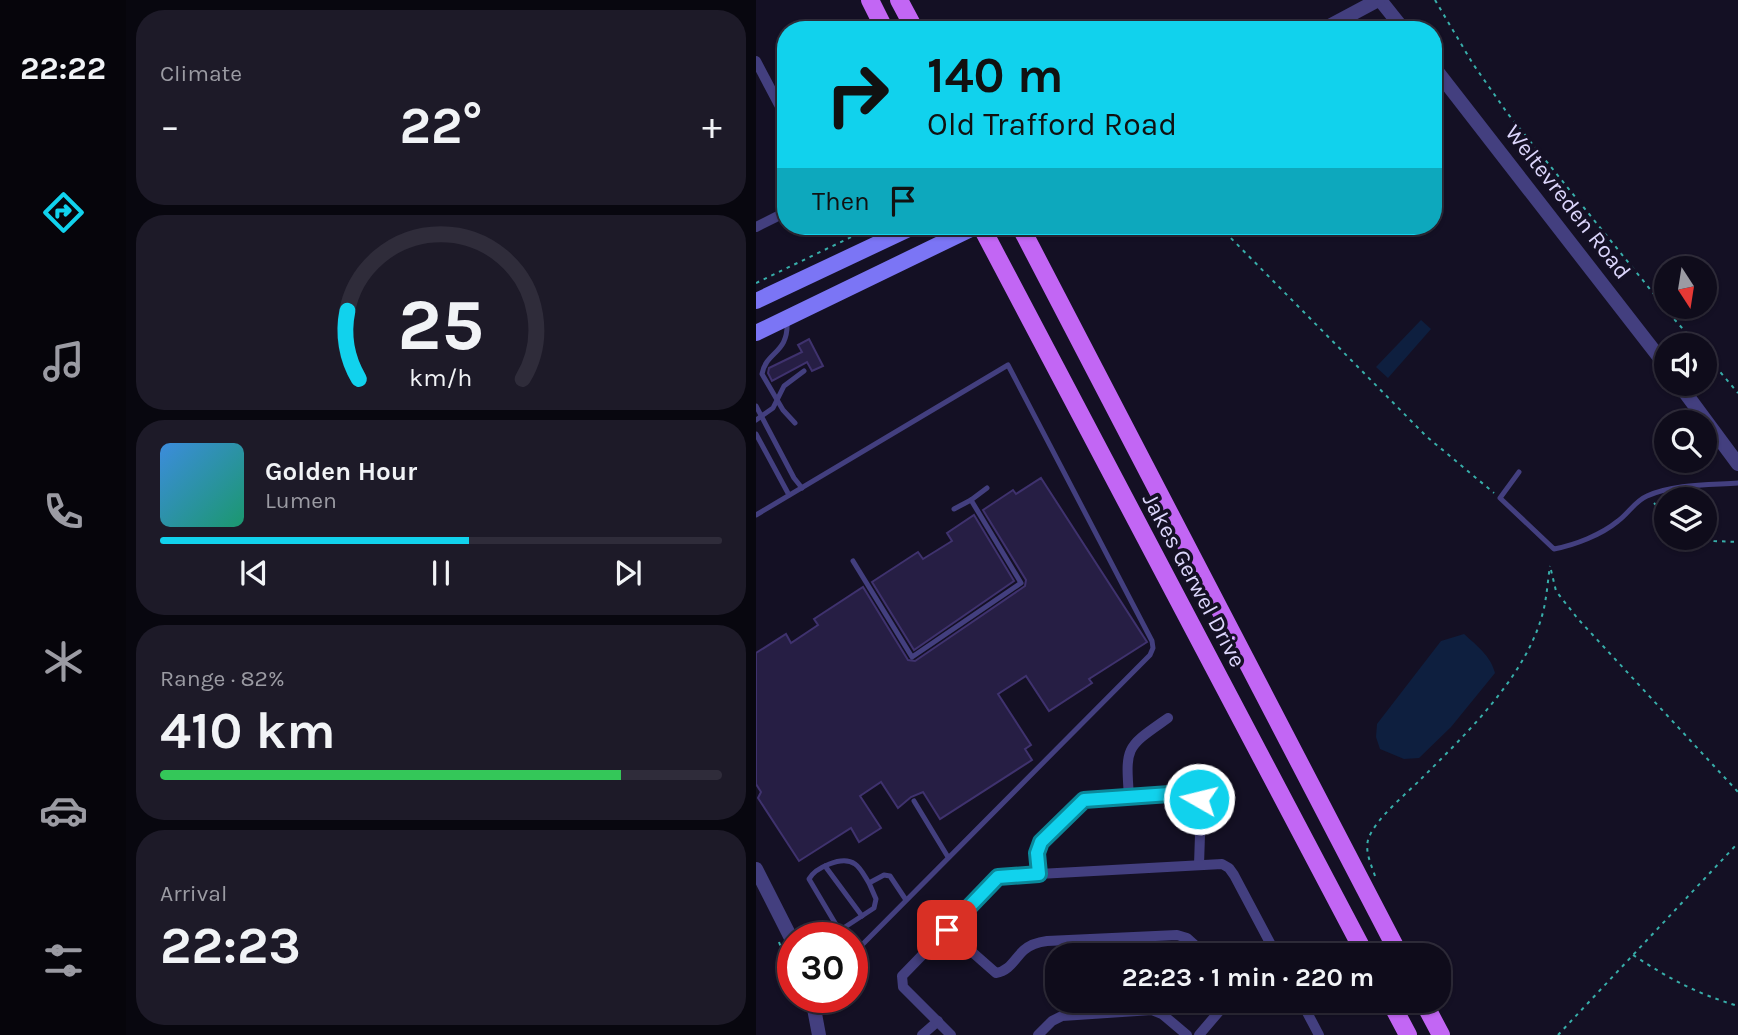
<!DOCTYPE html>
<meta charset="utf-8">
<style>
:root{--surface:#0f0c1b;--page:#1d1a28;--text:#f1f3f6;--muted:#9b9ba3;--line:#2f2c3a;--accent:#11d2ed}
body{margin:0;font-family:Karla,sans-serif;background:var(--page);color:var(--text);height:100vh;display:flex;flex-direction:column;font-size:26px;white-space:nowrap}
*{box-sizing:border-box;margin:0}
p{font-size:23px;color:var(--muted)}
.icon{flex:none;width:38px;height:38px;fill:none;stroke:currentColor;stroke-width:2;stroke-linecap:round;stroke-linejoin:round}
.map{position:relative;flex:1;overflow:hidden}
.sheet{display:flex;flex-direction:column;gap:10px;padding:10px;background:#08070f;width:630px}
.sheet>*{flex:none}
.banner{position:absolute;left:21px;top:21px;width:665px;height:214px;border-radius:28px;box-shadow:0 2px 5px #0004,0 0 0 2px var(--line);background:#11d2ed;color:#111;overflow:hidden}
.needle{width:46px;rotate:168deg}
.controls{position:absolute;left:898px;top:256px;display:grid;gap:14px}
.controls a{display:grid;place-items:center;width:63px;height:63px;border-radius:50%;background:var(--surface);box-shadow:0 2px 5px #0004,0 0 0 2px var(--line);font-size:35px}
.speed{position:absolute;left:21px;top:922px;display:flex;gap:14px;font-size:35px;font-weight:700;text-align:center}
.speed>*{display:grid;place-content:center;width:91px;height:91px;border-radius:50%;background:var(--surface);box-shadow:0 2px 5px #0004,0 0 0 2px var(--line);line-height:1}
.speed .limit{border:10px solid #d22;background:#fff;color:#111}
.pin{position:absolute;display:grid;place-items:center;width:60px;height:60px;color:#fff;margin:-30px;border-radius:14px;box-shadow:0 4px 10px #0006}
.me{position:absolute;width:77px;margin:-38px;rotate:278deg;stroke-linejoin:round;filter:drop-shadow(0 0 5px #0008)}
.turn{display:flex;align-items:center;gap:24px;height:147px;padding:0 35px;font-size:32px}
.turn .icon{width:91px;height:91px;stroke-width:2.5}
.turn b{display:block;font-size:49px;line-height:60px}
.then{display:flex;align-items:center;height:66px;padding:0 35px;background:#0003;gap:14px;font-size:26px}
.big{font-size:52px;font-weight:700;line-height:1.1}
.sheet .card{flex:1;display:flex;flex-direction:column;justify-content:center;gap:10px;min-width:0;padding:0 24px;border-radius:28px;background:var(--page)}
.sheet .dial{align-items:center;gap:0}
.dial svg{height:182px;overflow:visible;fill:none;stroke:var(--line);stroke-width:7;stroke-linecap:round;text-anchor:middle}
.dial text{fill:var(--text);stroke:none}
.song{display:flex;align-items:center;gap:21px}
.cover{width:84px;height:84px;border-radius:10px;background:linear-gradient(135deg,hsl(210 70% 55%),hsl(160 70% 35%))}
.played{height:7px;border-radius:4px;background:linear-gradient(90deg,var(--accent) 55%,var(--line) 55%)}
.keys{display:flex;justify-content:space-around;direction:ltr}
.heat{display:flex;justify-content:space-between;align-items:center;font-size:38px;direction:ltr}
.charge{height:10px;border-radius:5px;background:linear-gradient(90deg,#34c759 82%,var(--line) 0)}
.trip{position:absolute;left:289px;top:943px;width:406px;height:70px;border-radius:28px;background:var(--surface);box-shadow:0 2px 5px #0004,0 0 0 2px var(--line);font-weight:700;line-height:70px;text-align:center}
main{display:flex;flex:1;min-height:0}
.tabs{display:flex;flex-direction:column;width:126px;justify-content:space-around;align-items:center;background:#06050b;color:var(--muted)}
.tabs .icon{width:49px;height:49px}
.tabs .current{color:var(--accent)}
.tabs b{font-size:32px;color:var(--text)}
.map>svg:first-child{display:block}
.water{fill:#0e1f3f}
.building{fill:#261e44;stroke:#3f326e;stroke-width:2}
.lines{fill:none;stroke-linecap:round;stroke-linejoin:round}
.path{stroke:#38aeaa;stroke-width:2;stroke-dasharray:3.5 5;stroke-linecap:butt}
.service{stroke:#433f7f;stroke-width:5}
.minor{stroke:#433f7f;stroke-width:10}
.tertiary{stroke:#433f7f;stroke-width:14}
.secondary{stroke:#7b75f5;stroke-width:16}
.primary{stroke:#c266f4;stroke-width:18}
.route-casing{stroke:#0b889a;stroke-width:18}
.route{stroke:#11d2ed;stroke-width:12}
.labels{text-anchor:middle;dominant-baseline:central;stroke-width:7;stroke-linejoin:round;paint-order:stroke}
.street-label{font-size:23px;fill:#dcd6fc;stroke:#141024}
</style>
<main>
<nav class="tabs">
<b>22:22</b>
<svg class="icon current" aria-label="directions" viewBox="0 0 24 24"><path d="M12 3l9 9-9 9-9-9zM9 14v-3h6M13 9l2 2-2 2"/></svg>
<svg class="icon" aria-label="music" viewBox="0 0 24 24"><path d="M9 18V5l10-2v13"/><circle cx="6" cy="18" r="3"/><circle cx="16" cy="16" r="3"/></svg>
<svg class="icon" aria-label="phone" viewBox="0 0 24 24"><path d="M5 4h4l2 5-3 2q2 4 5 5l2-3 5 2v4C11 20 4 13 5 4z"/></svg>
<svg class="icon" aria-label="climate" viewBox="0 0 24 24"><path d="M12 3v18M4 7l16 10M4 17L20 7"/></svg>
<svg class="icon" aria-label="car" viewBox="0 0 24 24"><path d="M5 17H2v-5l4-1 3-4h7l3 4 3 1v5h-3M9 17h6M6 11h13"/><circle cx="7" cy="17" r="2"/><circle cx="17" cy="17" r="2"/></svg>
<svg class="icon" aria-label="filters" viewBox="0 0 24 24"><path d="M4 7h16M4 17h16"/><circle cx="9" cy="7" r="2"/><circle cx="15" cy="17" r="2"/></svg>
</nav>
<section class="sheet">
<div class="card"><p>Climate</p>
<div class="heat"><a>−</a><b class="big">22°</b><a>+</a></div>
</div>
<div class="card dial"><svg viewBox="0 0 100 80">
<path d="M14 69A42 42 0 1 1 86 69"/>
<path d="M14 69A42 42 0 0 1 9 39" stroke="#11d2ed"/>
<text x="50" y="56" font-size="32" font-weight="700">25</text>
<text x="50" y="72" font-size="11">km/h</text>
</svg></div>
<div class="card">
<div class="song"><i class="cover"></i><div><b>Golden Hour</b><p>Lumen</p></div></div>
<div class="played"></div>
<div class="keys"><svg class="icon" aria-label="previous" viewBox="0 0 24 24"><path d="M18 5L8 12l10 7zM5 5v14"/></svg><svg class="icon" aria-label="pause" viewBox="0 0 24 24"><path d="M8 5v14M16 5v14"/></svg><svg class="icon" aria-label="next" viewBox="0 0 24 24"><path d="M6 5l10 7-10 7zM19 5v14"/></svg></div>
</div>
<div class="card"><p>Range · 82%</p><b class="big">410 km</b><div class="charge"></div></div>
<div class="card"><p>Arrival</p><b class="big">22:23</b></div>
</section>
<div class="map">
<svg width="982" height="1035" viewBox="0 0 982 1035">
<rect width="100%" height="100%" fill="#141024"/>
<!-- water -->
<g class="water">
<path d="M665,320L675,329L632,378L620,367Z"/>
<path d="M708,634C720,645 735,656 739,673L695,727L663,758L648,759L624,749L620,737L621,724L685,641Z"/>
</g>
<!-- building -->
<g class="building">
<path d="M53,339L67,366L56,371L51,362L16,381L12,373L13,368L46,352L42,345Z"/>
<path d="M285,478L391,642L333,679L336,683L293,711L270,676L242,694L275,745L269,749L276,760L184,819L167,792L155,797L142,808L125,782L104,796L125,828L103,842L95,828L43,861L2,798L5,792L0,784V653L30,634L35,643L62,625L58,619L107,587L152,660L159,661L269,586L270,580L227,510L257,490L260,494Z"/>
<path d="M218,515L258,581L158,650L116,582L162,552L167,559L196,541L191,533Z"/>
</g>
<g class="lines">
<!-- path -->
<g class="path">
<path d="M679,0L717,64L752,114L919,320L941,345"/>
<path d="M463,226L670,436L738,493"/>
<path d="M0,283L118,226"/>
<path d="M948,353L982,393"/>
<path d="M898,503L910,515"/>
<path d="M941,537L958,541L982,542"/>
<path d="M795,570L800,591L822,619L982,792"/>
<path d="M619,876C615,864 609,852 612,840C618,820 650,794 664,780C711,733 773,674 788,608C791,594 792,579 794,566"/>
<path d="M23,942L37,980"/>
<path d="M877,955C914,979 939,993 982,1006"/>
<path d="M802,1035L982,843"/>
</g>
<!-- service -->
<g class="service">
<path d="M31,321C33,354 10,351 6,374L27,410L39,423"/>
<path d="M0,406L38,478L46,488"/>
<path d="M0,420L17,408L28,386L48,371"/>
<path d="M0,434L33,495"/>
<path d="M763,472L744,498L798,549C819,545 845,535 862,521C872,514 879,501 891,496C918,484 952,485 982,483"/>
<path d="M198,509L215,500L231,488"/>
<path d="M0,515L252,365L396,641L397,648L394,655L96,955"/>
<path d="M97,561L156,657L265,583L215,500"/>
<path d="M158,801L192,857"/>
<path d="M69,866L106,916"/>
<path d="M113,883C109,877 105,868 99,864C86,855 59,868 53,879L82,928L86,929L118,908L120,899L113,883L128,875L134,876L150,900"/>
</g>
<!-- minor -->
<g class="minor">
<path d="M0,61L30,118"/>
<path d="M0,227L30,212"/>
<path d="M373,796C369,745 371,747 412,718"/>
<path d="M283,874L281,853L285,842L328,800L428,793L439,795L445,804L443,865"/>
<path d="M191,930L240,973C254,971 259,958 268,950C275,944 283,942 291,941L421,935L431,938L451,956"/>
<path d="M325,941L326,956"/>
<path d="M545,1001L563,1035"/>
<path d="M166,1035L182,1021"/>
<path d="M195,1035L147,987L146,976L240,879L247,876L466,864L473,868L478,875L521,956"/>
<path d="M282,1035L296,1021L306,1016L396,1010L406,1014L431,1035"/>
<path d="M443,1035L472,1001"/>
</g>
<!-- tertiary -->
<g class="tertiary">
<path d="M624,0L648,30"/>
<path d="M566,30L622,0"/>
<path d="M677,66L910,366"/>
<path d="M922,383L982,464"/>
<path d="M0,869L37,942"/>
<path d="M56,998L63,1035"/>
</g>
<!-- secondary -->
<g class="secondary">
<path d="M0,301L159,226"/>
<path d="M0,333L221,226"/>
</g>
<!-- primary -->
<g class="primary">
<path d="M114,0L129,30"/>
<path d="M143,0L159,30"/>
<path d="M225,226L610,956"/>
<path d="M264,226L644,956"/>
<path d="M634,1001L652,1035"/>
<path d="M667,1001L685,1035"/>
</g>
</g>
<g class="lines">
<!-- route casing -->
<g class="route-casing">
<path id="route" d="M191,930L242,877L283,874L281,853L285,842L328,800L428,793L443,799"/>
</g>
<!-- route -->
<use href="#route" class="route"/>
</g>
<g class="labels">
<!-- street labels -->
<g class="street-label">
<text transform="translate(812 202) rotate(52)">Weltevreden Road</text>
<text transform="translate(438 580) rotate(62)">Jakes Gerwel Drive</text>
</g>
</g>
</svg>
<div class="controls">
<a><svg class="needle" viewBox="-14 -14 28 28"><path d="M0-13l5 13h-10z" fill="#e53935"/><path d="M0 13l5-13h-10z" fill="#9b9ba3"/></svg></a>
<a><svg class="icon" aria-label="sound" viewBox="0 0 24 24"><path d="M4 9h4l5-4v14l-5-4H4zM17 9q2 3 0 6"/></svg></a>
<a><svg class="icon" aria-label="search" viewBox="0 0 24 24"><circle cx="10" cy="10" r="6"/><path d="M15 15l6 6"/></svg></a>
<a><svg class="icon" aria-label="layers" viewBox="0 0 24 24"><path d="M12 4l9 5-9 5-9-5zM3 14l9 5 9-5"/></svg></a>
</div>
<div class="speed"><div class="limit">30</div></div>
<div class="pin" style="left:191px;top:930px;background:#d93025"><svg class="icon" aria-label="arrive" viewBox="0 0 24 24"><path d="M6 21V4h12l-3 4 3 4H6"/></svg></div>
<svg class="me" style="left:443px;top:799px" viewBox="-20 -20 40 40"><circle r="17" fill="#11d2ed" stroke="#fff" stroke-width="3"/><path d="M0-11L8 9 0 5-8 9z" fill="#fff"/></svg>
<div class="trip">22:23 · 1 min · 220 m</div>
<div class="banner">
<div class="turn"><svg class="icon" aria-label="right" viewBox="0 0 24 24"><path d="M7 20v-9h11M14 6l5 5-5 5"/></svg><div><b>140 m</b>Old Trafford Road</div></div>
<div class="then">Then<svg class="icon" aria-label="arrive" viewBox="0 0 24 24"><path d="M6 21V4h12l-3 4 3 4H6"/></svg></div>
</div>
</div>
</main>
